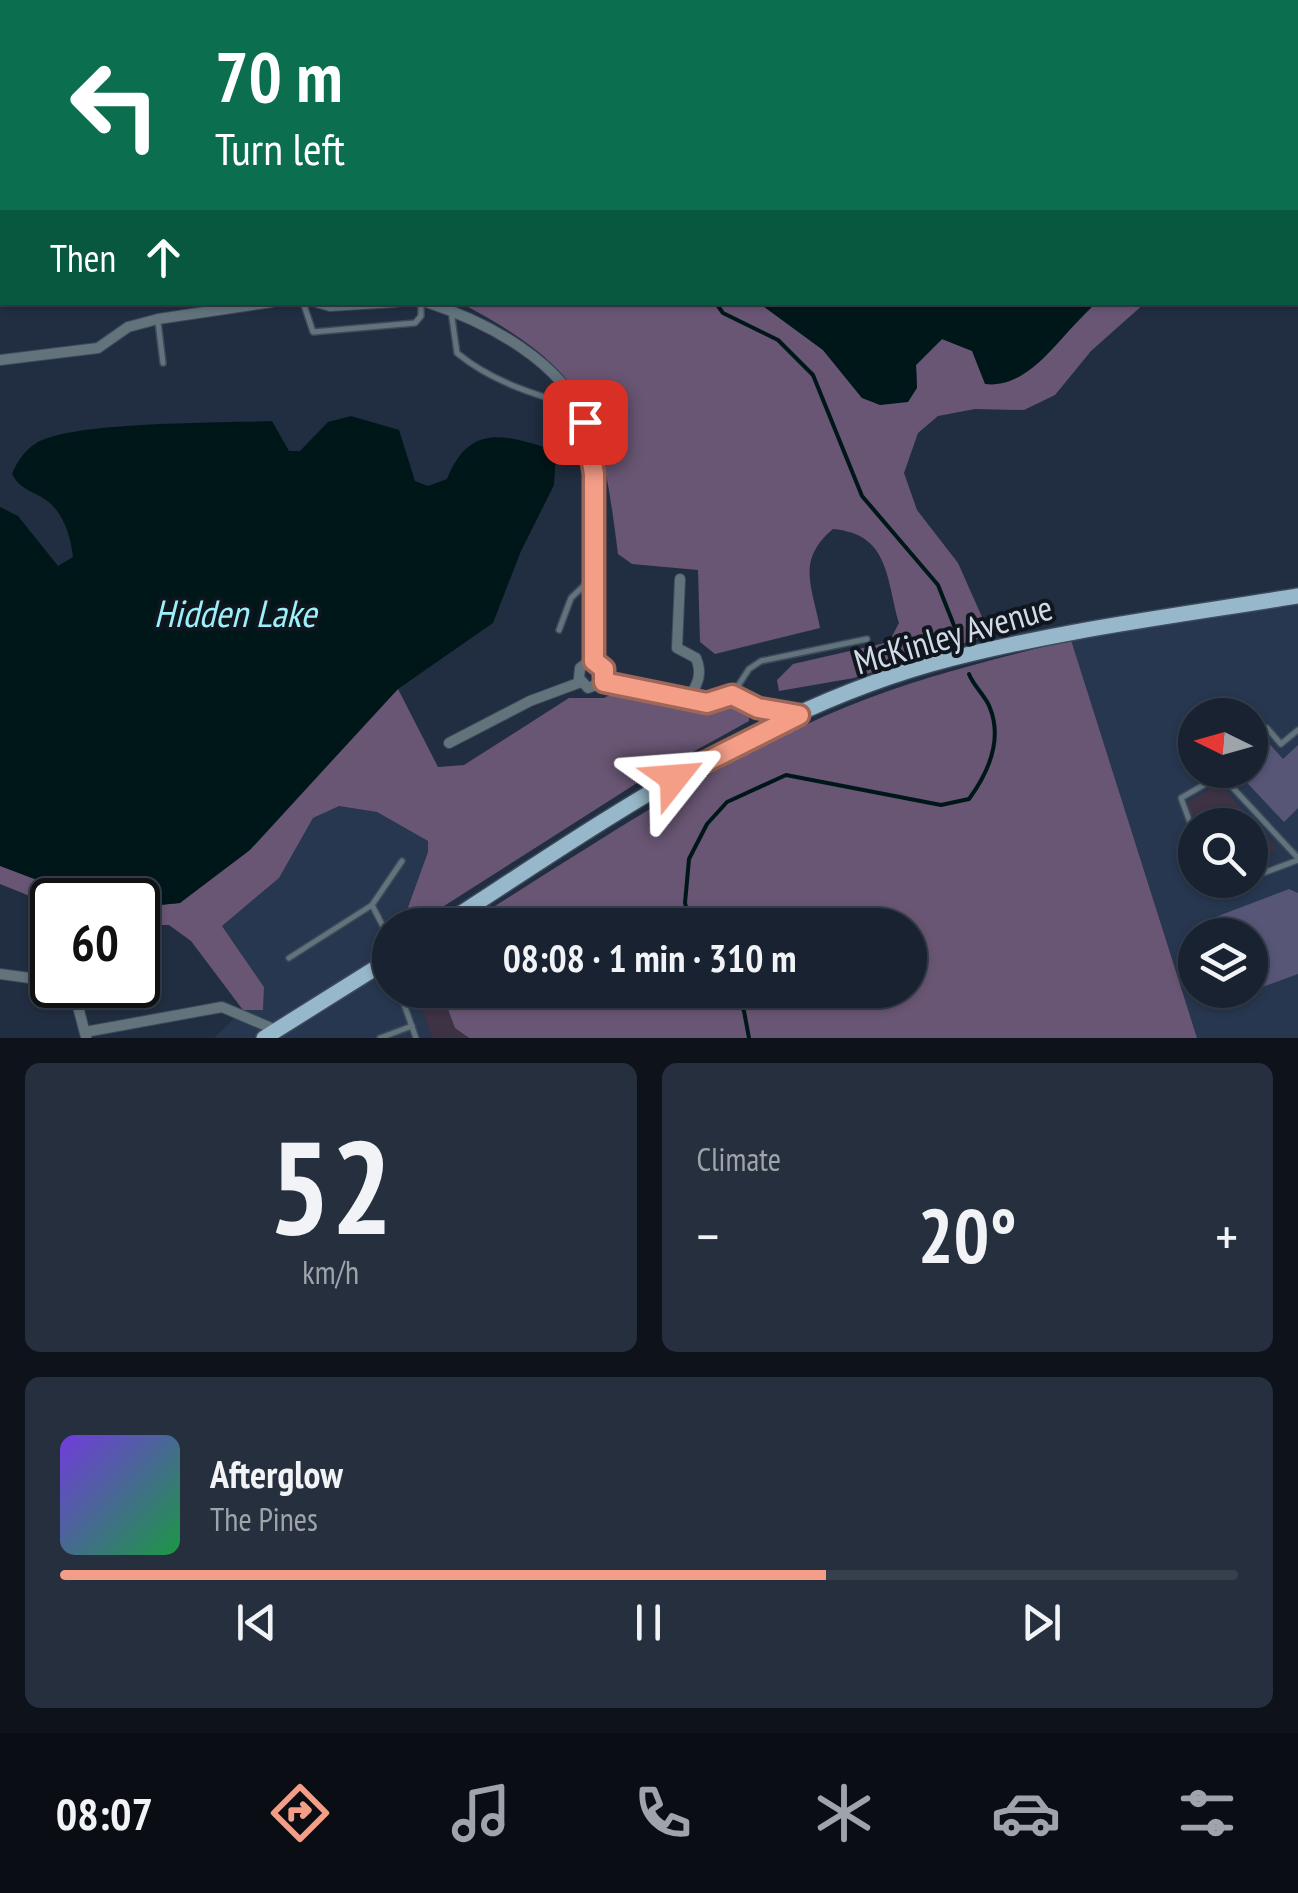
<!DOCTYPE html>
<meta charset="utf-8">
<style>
:root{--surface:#192231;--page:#262f3d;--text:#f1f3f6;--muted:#9fa4ab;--line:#373f4d;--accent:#f49e88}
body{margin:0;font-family:"PT Sans Narrow",sans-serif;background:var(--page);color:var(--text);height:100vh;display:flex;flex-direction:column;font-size:38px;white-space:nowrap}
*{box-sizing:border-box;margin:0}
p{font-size:32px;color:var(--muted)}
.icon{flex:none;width:55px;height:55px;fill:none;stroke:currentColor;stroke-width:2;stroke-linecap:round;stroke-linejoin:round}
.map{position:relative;height:1038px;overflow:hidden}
.panel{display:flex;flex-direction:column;gap:25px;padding:25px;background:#0e131b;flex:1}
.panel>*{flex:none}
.guide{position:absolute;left:0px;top:0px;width:1300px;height:305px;box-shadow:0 2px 8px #0004,0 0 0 2px var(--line);background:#0b6e4f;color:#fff;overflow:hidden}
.needle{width:65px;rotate:275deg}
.fabs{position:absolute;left:1178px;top:698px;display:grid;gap:20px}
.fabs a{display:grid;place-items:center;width:90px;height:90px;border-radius:50%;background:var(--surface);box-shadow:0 2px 8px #0004,0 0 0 2px var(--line);font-size:50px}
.speed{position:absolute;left:30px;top:878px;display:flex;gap:20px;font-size:50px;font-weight:700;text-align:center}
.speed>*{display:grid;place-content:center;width:130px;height:130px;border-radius:50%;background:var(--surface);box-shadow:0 2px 8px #0004,0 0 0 2px var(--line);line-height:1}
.speed .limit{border:5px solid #111;border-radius:15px;background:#fff;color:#111}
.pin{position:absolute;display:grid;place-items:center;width:85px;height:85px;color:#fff;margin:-42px;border-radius:20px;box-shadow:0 5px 15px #0006}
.me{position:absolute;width:110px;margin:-55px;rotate:62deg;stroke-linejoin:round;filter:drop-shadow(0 0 8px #0008)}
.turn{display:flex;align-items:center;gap:35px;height:210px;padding:0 50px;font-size:45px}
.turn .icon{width:130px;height:130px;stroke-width:2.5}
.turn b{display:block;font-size:70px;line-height:85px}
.then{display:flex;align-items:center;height:95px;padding:0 50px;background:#0003;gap:20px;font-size:38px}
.big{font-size:75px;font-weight:600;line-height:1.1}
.panel .card{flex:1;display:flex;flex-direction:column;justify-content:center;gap:15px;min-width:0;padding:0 35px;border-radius:15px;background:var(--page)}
.panel .dial{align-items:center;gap:0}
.dial b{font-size:130px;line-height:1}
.song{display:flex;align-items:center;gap:30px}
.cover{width:120px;height:120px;border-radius:15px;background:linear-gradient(135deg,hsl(260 70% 55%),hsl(140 70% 35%))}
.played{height:10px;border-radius:5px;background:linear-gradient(90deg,var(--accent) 65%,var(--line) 65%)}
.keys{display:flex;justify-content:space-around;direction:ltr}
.heat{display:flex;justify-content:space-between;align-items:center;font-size:55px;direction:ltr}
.panel .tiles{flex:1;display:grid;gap:25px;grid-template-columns:1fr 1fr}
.card:last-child{grid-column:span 2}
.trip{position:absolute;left:372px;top:908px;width:555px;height:100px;border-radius:50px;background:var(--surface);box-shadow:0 2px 8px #0004,0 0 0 2px var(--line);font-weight:600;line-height:100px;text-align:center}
.dock{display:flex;height:160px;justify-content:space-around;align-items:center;background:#0a0e14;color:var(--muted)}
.dock .icon{width:70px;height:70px}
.dock .selected{color:var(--accent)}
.dock b{font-size:45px;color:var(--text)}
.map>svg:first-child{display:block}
.built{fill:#27374f;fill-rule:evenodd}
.green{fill:#3e3245}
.forest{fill:#695674}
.water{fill:#00171a}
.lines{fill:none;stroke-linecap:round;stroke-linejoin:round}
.stream{stroke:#00171a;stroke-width:4}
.building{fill:#575677}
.service-casing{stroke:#3d4a5b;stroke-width:8}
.minor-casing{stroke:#3d4a5b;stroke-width:12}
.primary-casing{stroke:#3d4a5b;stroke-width:18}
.service{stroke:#62737c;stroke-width:5}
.minor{stroke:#62737c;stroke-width:10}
.primary{stroke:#96b8ca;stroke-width:15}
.route-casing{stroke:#9f6758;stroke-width:25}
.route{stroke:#f49e88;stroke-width:18}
.labels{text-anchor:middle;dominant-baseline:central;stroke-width:8;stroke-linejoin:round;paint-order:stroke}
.street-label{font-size:35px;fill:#d1dae6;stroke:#10161e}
.water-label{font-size:38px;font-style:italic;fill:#9bf0f9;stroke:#10161e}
</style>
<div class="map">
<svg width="1298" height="1038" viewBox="0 0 1298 1038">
<rect width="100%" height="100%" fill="#212e41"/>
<!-- built -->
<g class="built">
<path d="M1298,594V1038H1197L1071,640ZM1195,715H1250V770H1195ZM1195,825H1250V880H1195ZM1195,935H1250V990H1195Z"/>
<path d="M338,806L377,812L428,841V852L408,906L425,925H390V990H415L432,1038H214L243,1010H263L264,987L222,926L279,878L313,818Z"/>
</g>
<!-- green -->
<g class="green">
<path d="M1219,783L1277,849L1250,862V825H1196L1187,803Z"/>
<path d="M415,990H441L455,1027L469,1038H432Z"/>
</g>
<!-- forest -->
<g class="forest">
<path d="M461,303H759L823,350L862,398L917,388L916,365L942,339L973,351L985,383L1054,346L1096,303H1145L1091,351L1055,395L1024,410L975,409L938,416L918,433L904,473L917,510L958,563L990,635L854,678L779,691L777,680L793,664L889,642L899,623C886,577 889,534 833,529C796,560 812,586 820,628L715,654L700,642L698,570L632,564L618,554C600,412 592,373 461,303Z"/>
<path d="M1071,640L1197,1038H469L455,1028L441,990H910V925H464C588,849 711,763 846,707C919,677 995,659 1071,640Z"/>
<path d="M625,687L749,711V721L637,783L433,913L419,917L408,907L428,852V841L377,812L339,806L313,818L279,878L222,926L264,987L263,1010H243L191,941L169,925H138V907L180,903L398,689L438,767L464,765L569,698H604Z"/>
<path d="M0,866H2L90,900H52V905L0,884Z"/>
</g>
<!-- water -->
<g class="water">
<path d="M0,0H762L2,2V51Z"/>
<path d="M759,303H1096C1064,329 1032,390 985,384L972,351L942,339L916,365L917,388L908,402L880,405L862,398L823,350Z"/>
<path d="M351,416L399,430L415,481L428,486L447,479C470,422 506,435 556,451L554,485L521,551L493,623L398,689L250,850L180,903L138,907V900H90L0,866V507L18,516L58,566L73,557C71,539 65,517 51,504C37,491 21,492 12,474C17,462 24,451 35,444C67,421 226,423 272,421L289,451H300L328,422Z"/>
</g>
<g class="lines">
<!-- stream -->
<g class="stream">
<path d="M715,302L723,313L778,340L813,375L862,496L938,585L959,638"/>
<path d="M691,925L685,903L689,859L707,824L727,802L786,775L941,805L969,799C988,773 1003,741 990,708C986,696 974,687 969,674"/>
<path d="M731,990L744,1011L749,1038"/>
</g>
</g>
<!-- building -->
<g class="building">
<path d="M1266,740L1283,759L1298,745V808L1284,822L1235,770H1250V755Z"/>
<path d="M1289,889L1298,893V974L1227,1000L1223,990H1250V935H1204L1213,918Z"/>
</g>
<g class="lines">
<!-- service casing -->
<g class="service-casing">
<g id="service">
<path d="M303,302L313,332L415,323L421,316V302"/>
<path d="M451,311L457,353C491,381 534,395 576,406"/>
<path d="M158,322L163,363"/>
<path d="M559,630L571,598L592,578"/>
<path d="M732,695L749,669L761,661L867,639"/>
<path d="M692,699L707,703L732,695L759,708L786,713"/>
<path d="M1250,746L1267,728L1281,744L1298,730"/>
<path d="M1226,770L1221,775L1298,858"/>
<path d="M1195,836L1181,798L1221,775"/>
<path d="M1250,878L1298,860"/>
<path d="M1212,880L1216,890L1244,880"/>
<path d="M372,905L402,861"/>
<path d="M289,958L372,905L390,940"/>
<path d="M399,990L416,1038"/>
<path d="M380,1038L412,1026"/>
</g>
</g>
<!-- minor casing -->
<g class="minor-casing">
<g id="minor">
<path d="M316,302L330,306L396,302"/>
<path d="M426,302C485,321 565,362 586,424C605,481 592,596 593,661"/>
<path d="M0,360L98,348L128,327L158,319L272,302"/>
<path d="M604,682L606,673L598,662H588L580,668L579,678L588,688L604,682L689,699C697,684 703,675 696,658L677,648L680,579"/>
<path d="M449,743L530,701L581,682"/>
<path d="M0,974L52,981"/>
<path d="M59,985L77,1003L86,1037"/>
<path d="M85,1032L222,1007L276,1030"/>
</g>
</g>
<!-- primary casing -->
<g class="primary-casing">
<g id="primary">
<path d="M443,925C596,826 754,714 931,664C1052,631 1175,616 1298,596"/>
<path d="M264,1038L390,959"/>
</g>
</g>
<!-- service -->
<use href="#service" class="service"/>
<!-- minor -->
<use href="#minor" class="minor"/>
<!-- primary -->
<use href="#primary" class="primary"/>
</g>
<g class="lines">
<!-- route casing -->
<g class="route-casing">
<path id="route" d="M585,422L594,474V661L604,669V682L707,703L732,695L758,708L799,715L674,778"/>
</g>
<!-- route -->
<use href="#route" class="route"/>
</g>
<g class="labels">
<!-- street labels -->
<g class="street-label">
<text transform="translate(953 634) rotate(-16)">McKinley Avenue</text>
</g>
<!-- water labels -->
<g class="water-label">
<text x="235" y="612">Hidden Lake</text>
</g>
</g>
</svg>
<div class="fabs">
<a><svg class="needle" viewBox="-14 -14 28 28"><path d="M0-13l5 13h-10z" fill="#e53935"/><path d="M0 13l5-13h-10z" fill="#9fa4ab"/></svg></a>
<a><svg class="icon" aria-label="search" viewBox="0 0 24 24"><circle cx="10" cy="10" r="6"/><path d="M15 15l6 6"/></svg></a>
<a><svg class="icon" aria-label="layers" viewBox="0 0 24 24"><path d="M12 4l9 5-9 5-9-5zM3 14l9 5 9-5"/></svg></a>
</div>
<div class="speed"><div class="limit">60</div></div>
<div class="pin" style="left:585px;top:422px;background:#d93025"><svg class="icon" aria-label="arrive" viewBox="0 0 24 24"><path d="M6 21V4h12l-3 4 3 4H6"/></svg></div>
<svg class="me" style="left:674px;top:778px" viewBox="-20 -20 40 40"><path d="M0-17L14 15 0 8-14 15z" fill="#f49e88" stroke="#fff" stroke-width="4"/></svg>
<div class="trip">08:08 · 1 min · 310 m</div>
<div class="guide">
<div class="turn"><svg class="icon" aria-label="left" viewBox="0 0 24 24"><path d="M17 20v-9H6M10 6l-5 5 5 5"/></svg><div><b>70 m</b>Turn left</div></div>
<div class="then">Then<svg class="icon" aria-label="ahead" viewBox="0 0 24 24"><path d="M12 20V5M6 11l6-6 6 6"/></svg></div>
</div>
</div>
<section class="panel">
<div class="tiles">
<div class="card dial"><b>52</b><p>km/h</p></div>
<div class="card"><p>Climate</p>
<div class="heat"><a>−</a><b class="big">20°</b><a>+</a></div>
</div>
<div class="card">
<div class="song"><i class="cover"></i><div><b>Afterglow</b><p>The Pines</p></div></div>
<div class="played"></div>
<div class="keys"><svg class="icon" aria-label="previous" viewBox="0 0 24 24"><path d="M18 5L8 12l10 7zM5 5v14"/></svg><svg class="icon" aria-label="pause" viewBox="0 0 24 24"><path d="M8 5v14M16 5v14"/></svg><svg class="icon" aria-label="next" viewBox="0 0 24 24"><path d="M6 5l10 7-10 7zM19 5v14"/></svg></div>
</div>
</div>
</section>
<nav class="dock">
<b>08:07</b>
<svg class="icon selected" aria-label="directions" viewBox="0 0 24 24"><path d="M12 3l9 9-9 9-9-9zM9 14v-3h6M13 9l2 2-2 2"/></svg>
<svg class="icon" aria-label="music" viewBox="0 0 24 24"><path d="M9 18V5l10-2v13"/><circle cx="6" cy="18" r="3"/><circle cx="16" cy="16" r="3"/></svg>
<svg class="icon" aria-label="phone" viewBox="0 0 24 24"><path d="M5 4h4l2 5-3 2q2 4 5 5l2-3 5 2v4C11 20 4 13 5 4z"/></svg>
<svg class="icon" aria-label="climate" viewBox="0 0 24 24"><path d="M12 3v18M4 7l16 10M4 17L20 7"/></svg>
<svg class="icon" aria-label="car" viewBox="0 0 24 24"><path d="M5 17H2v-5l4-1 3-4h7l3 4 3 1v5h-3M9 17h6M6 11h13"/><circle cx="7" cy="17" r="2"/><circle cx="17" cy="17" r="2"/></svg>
<svg class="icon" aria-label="filters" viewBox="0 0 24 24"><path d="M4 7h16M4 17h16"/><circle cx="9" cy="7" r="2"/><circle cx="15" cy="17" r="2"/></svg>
</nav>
